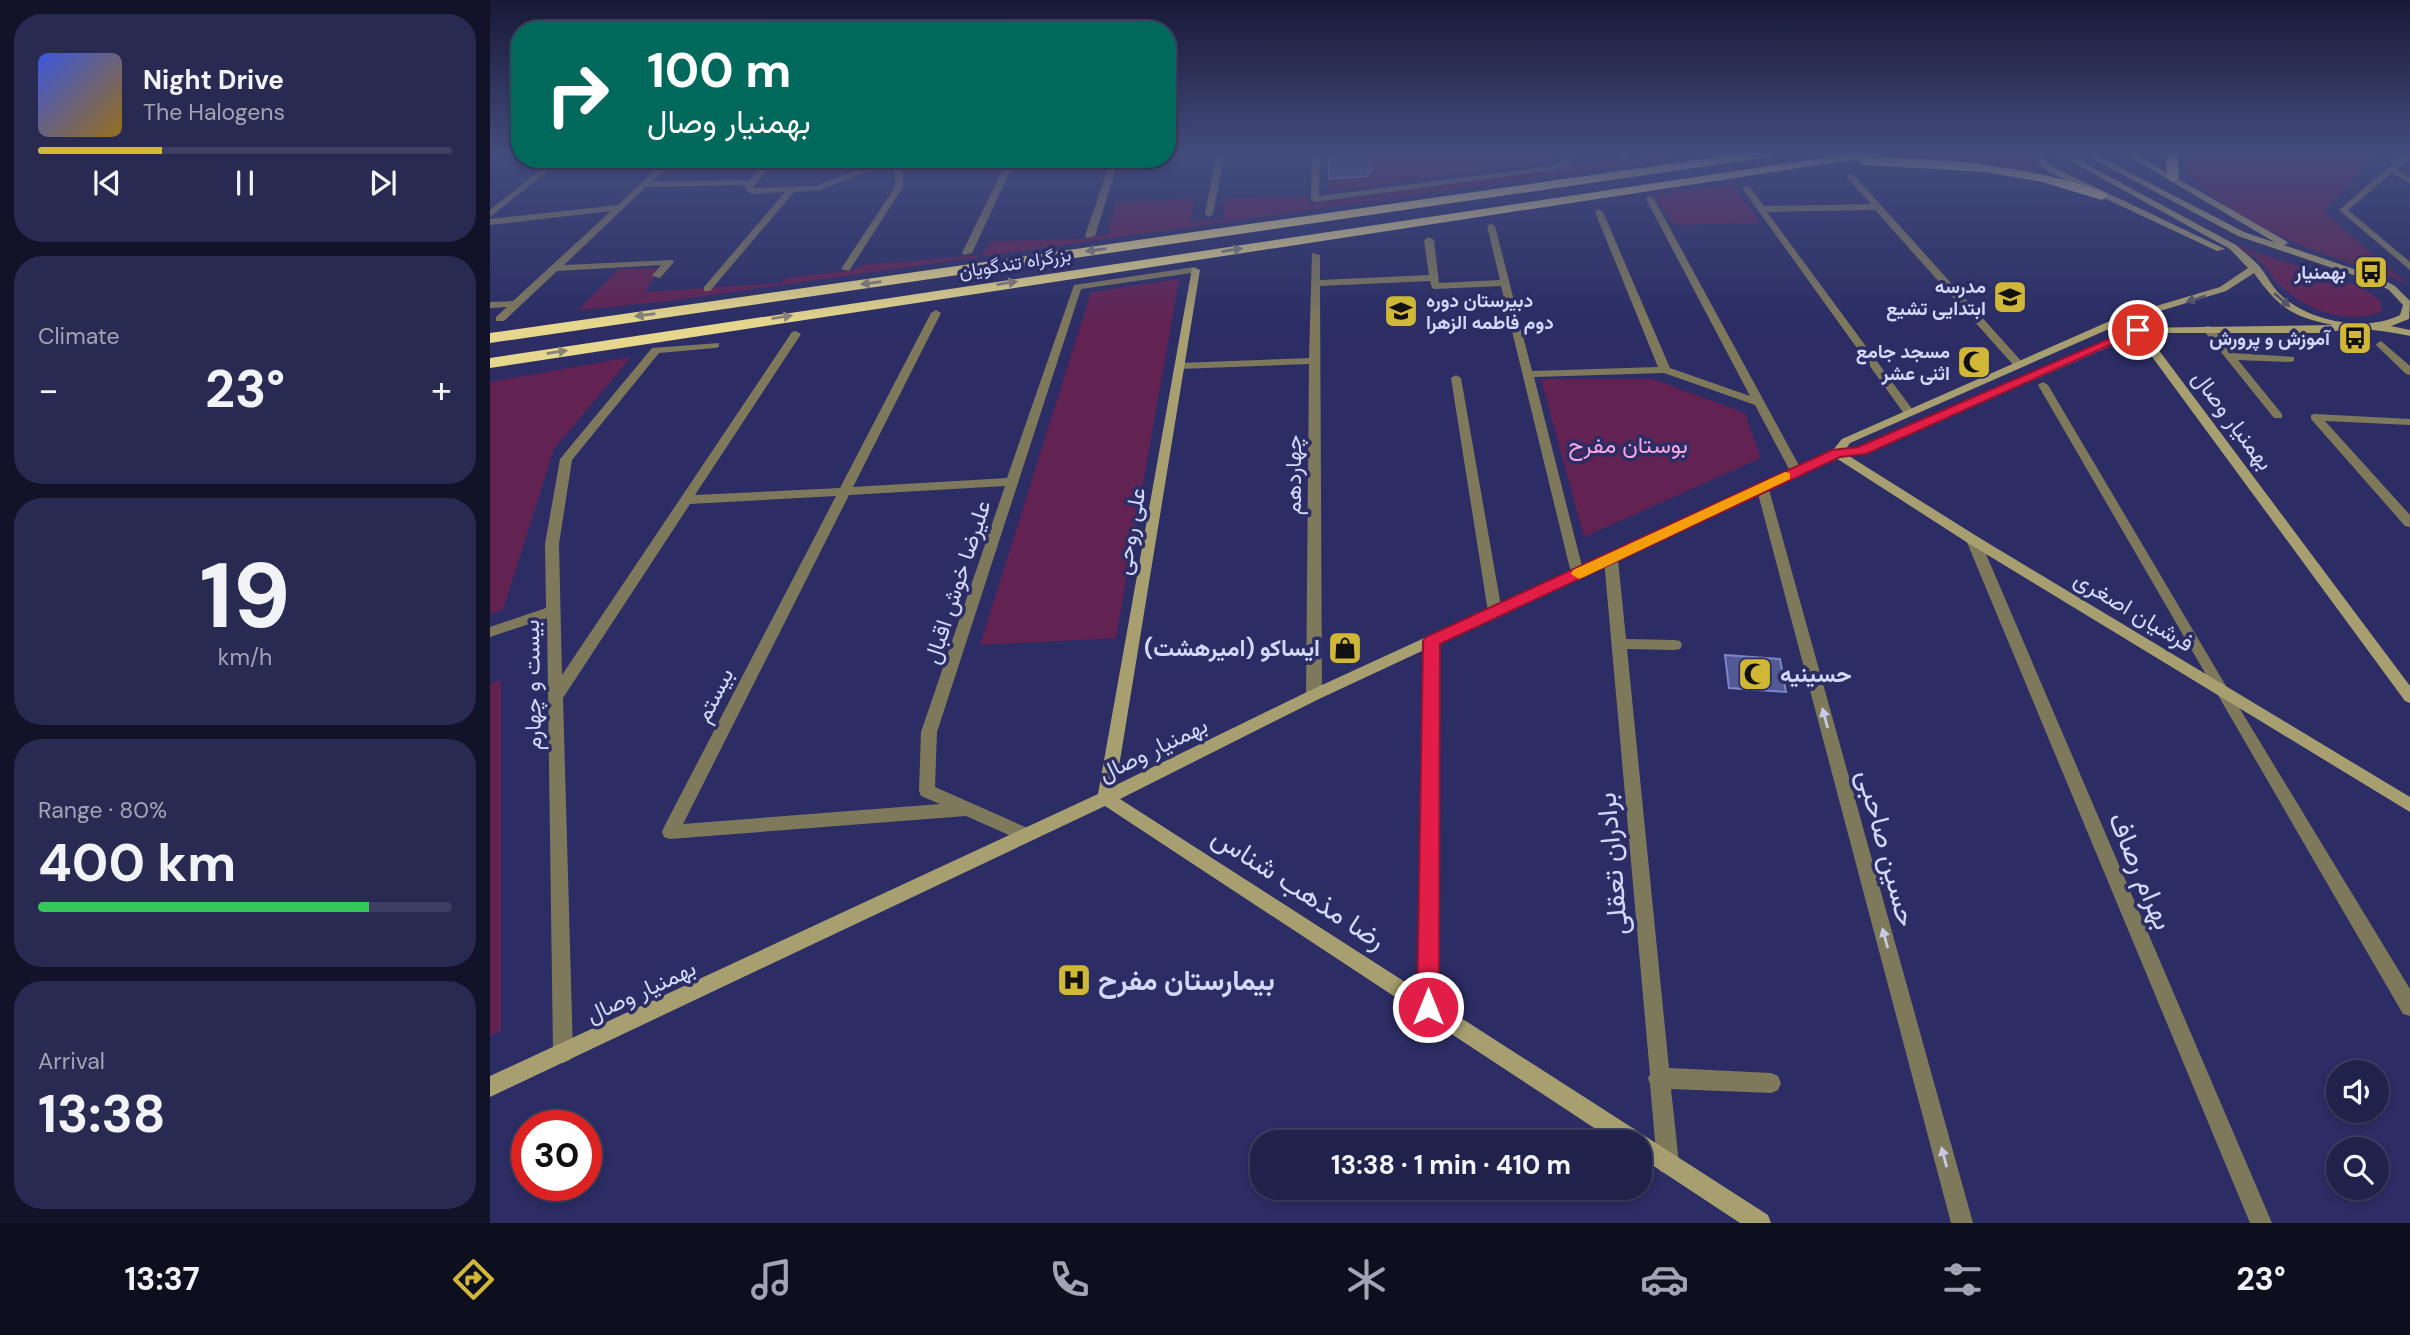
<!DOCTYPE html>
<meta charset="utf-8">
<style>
:root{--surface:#20224b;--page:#282a52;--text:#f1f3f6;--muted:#a2a4b5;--line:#3d3f63;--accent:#d0b836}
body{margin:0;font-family:"DM Sans",Vazirmatn,sans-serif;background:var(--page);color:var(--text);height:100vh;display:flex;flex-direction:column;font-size:26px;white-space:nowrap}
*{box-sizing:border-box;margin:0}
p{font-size:23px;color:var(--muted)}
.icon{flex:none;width:38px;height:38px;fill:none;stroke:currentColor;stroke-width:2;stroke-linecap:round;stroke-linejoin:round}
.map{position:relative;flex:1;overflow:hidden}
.drawer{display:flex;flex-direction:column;gap:14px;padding:14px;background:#121329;width:490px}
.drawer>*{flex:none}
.hud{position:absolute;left:21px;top:21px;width:665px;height:147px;border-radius:28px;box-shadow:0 4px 10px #0003,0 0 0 2px var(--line);background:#00695c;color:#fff;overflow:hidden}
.tools{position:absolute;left:1836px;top:1060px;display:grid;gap:14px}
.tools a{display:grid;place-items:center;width:63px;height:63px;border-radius:50%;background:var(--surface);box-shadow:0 4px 10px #0003,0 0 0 2px var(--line);font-size:35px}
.speed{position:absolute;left:21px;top:1110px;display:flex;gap:14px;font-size:35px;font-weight:700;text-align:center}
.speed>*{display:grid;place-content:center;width:91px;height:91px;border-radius:50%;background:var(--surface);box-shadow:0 4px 10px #0003,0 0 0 2px var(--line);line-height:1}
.speed .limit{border:10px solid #d22;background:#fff;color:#111}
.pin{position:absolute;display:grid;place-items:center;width:60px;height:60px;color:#fff;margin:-30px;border:4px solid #fff;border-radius:50%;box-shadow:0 2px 7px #0007}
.me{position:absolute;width:77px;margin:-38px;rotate:0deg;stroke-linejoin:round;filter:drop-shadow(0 0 5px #0008)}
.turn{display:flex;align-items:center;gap:24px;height:147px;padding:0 21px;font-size:32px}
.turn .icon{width:91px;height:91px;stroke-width:2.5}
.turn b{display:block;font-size:49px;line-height:60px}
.big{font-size:52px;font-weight:700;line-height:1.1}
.drawer .tile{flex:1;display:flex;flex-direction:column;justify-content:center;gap:10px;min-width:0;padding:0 24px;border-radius:28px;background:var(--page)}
.drawer .dial{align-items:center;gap:0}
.dial b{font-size:91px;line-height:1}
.song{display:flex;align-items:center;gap:21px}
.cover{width:84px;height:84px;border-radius:10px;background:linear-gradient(135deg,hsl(230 70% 55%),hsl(40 70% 35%))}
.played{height:7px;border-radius:4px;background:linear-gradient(90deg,var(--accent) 30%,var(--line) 30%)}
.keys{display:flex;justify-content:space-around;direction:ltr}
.heat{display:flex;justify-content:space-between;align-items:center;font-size:38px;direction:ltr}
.charge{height:10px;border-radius:5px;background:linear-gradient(90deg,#34c759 80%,var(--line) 0)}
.trip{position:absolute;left:760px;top:1130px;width:402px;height:70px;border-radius:28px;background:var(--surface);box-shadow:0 4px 10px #0003,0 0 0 2px var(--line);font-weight:700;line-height:70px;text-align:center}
.menu{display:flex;height:112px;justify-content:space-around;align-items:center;background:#0d0e1e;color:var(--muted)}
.menu .icon{width:49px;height:49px}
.menu .selected{color:var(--accent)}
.menu b{font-size:32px;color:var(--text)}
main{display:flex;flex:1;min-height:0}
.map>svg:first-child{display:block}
.green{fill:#622353}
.building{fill:#535994;stroke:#7e86c5;stroke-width:2}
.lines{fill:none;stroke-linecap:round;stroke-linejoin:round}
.street{fill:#7f795c;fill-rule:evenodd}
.secondary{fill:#a89f70;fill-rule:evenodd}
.highway{fill:#e6d78d;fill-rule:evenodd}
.oneway{fill:#888278}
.oneway2{fill:#575568}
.oneway3{fill:#c6cae2}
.route{fill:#e11d48;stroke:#92132f;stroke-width:2}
.slow{fill:#f59e0b}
.labels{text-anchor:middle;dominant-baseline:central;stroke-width:7;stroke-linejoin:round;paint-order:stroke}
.far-street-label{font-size:19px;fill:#d2d8fa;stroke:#2b2d64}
.far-poi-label{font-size:19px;font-weight:bold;fill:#d2d8fa;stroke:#2b2d64;text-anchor:end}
.street-label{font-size:23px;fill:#d2d8fa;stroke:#2b2d64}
.park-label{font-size:23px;fill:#f9a7e1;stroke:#2b2d64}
.poi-label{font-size:23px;font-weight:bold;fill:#d2d8fa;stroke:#2b2d64;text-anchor:end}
.near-street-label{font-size:28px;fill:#d2d8fa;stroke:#2b2d64}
.near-poi-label{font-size:28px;font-weight:bold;fill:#d2d8fa;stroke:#2b2d64;text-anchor:start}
</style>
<main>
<section class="drawer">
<div class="tile">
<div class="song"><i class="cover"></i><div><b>Night Drive</b><p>The Halogens</p></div></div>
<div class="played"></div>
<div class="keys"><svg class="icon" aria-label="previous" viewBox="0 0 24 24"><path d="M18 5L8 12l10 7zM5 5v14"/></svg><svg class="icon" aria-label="pause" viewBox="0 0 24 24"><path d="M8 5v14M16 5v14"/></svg><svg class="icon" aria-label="next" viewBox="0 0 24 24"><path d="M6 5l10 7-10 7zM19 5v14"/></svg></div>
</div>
<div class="tile"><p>Climate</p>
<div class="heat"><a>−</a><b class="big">23°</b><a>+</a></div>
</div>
<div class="tile dial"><b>19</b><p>km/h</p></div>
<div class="tile"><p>Range · 80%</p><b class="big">400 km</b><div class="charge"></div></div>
<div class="tile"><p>Arrival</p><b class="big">13:38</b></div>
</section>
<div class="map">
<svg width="1920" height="1223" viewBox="0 0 1920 1223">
<rect width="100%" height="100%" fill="#2b2d64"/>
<!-- green -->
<g class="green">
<path d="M839,153H1058L1061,161L839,192Z"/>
<path d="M1184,153L1192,157L179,301L88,310L129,269L169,268L155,292L290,283L296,278L363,270L372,265L491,255L502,241L592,239L618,234L625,202L704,199L700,222L734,219L733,199L817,196L820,204Z"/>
<path d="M1422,153H1540L1541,160L1561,176C1503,160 1446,157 1386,158Z"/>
<path d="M1700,153H1889L1833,211L1918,285C1891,271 1865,265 1837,255C1802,244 1741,213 1713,189C1706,183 1701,175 1695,169Z"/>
<path d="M1242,184L1270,223L1184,225L1163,196Z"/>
<path d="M1731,238L1767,253L1850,279L1872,288L1890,300L1892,312C1855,325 1813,310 1786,281C1782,276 1778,269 1773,264C1761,253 1745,245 1731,238Z"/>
<path d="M689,279L626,638L490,645L601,292Z"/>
<path d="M141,357L64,449L13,610L0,614V382Z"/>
<path d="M1051,379H1163L1255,413L1271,458L1094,537Z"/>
<path d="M11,680V1031L0,1036V684Z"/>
</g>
<!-- building -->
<g class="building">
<path d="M877,154L882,171L878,172V176L839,179V156Z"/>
<path d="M1235,655L1290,659L1296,692L1239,688Z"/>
</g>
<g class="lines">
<!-- street -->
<g class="street">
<path d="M727,153H735L723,214L719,217L715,214Z"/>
<path d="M822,153H830L829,196L1063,166L1072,162L1073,159L1070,153H1078L1081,159L1078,166L1064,170L825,202L821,199Z"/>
<path d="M1130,153H1138L1140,158L1133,160Z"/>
<path d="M1915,153H1920V157L1907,169L1920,178V184L1902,173L1858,210L1920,262V270L1849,210Z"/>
<path d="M64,159H73L0,217V210Z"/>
<path d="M177,159H186L162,182L260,180L277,159H286L263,187L264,188L326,186L395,159H420L404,163L413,173V187L359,271L351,269L405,187V173L397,164L330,190L304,192L220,291H214V287L295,192L262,194L255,189V185L156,187L74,265L182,260L184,262L170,278L162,276L171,265L67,271L14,321H6V317L17,307L0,308V302L23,301L121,211L0,225V219L128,205Z"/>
<path d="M482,159H498L494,161Z"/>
<path d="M518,159H526L482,253L474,255L472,253Z"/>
<path d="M621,159H629L605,236L597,238L595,236Z"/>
<path d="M1357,174H1363L1533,363V367H1525L1385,210L1277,212L1425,413L1419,416L1415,415L1252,188L1259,186L1274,206L1381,204L1357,178Z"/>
<path d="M1160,196L1164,199L1312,471L1310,474L1306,475L1300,471L1265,405L1174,373L1044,377L1094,574L1087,579L1082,577L1011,286L945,289L942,288L940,281L830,286L832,695L829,699H819L816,695L819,364L689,369L684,366L689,363L819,358L822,253L830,255V280L939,275L934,240L939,237L944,240L949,283L1010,280L997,226L1001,223L1005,226L1042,371L1168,367L1105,212L1109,209L1113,212L1180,368L1260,396L1156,199Z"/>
<path d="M705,267L710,270L708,272L591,289L447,732L445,787L542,830L544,835L542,840L536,842L530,840L476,816L180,839L174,837L172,832L174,827L346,496L200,504L73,698L83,1053L80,1060L73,1063L66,1060L63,1053L57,618L0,637V627L56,608L55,544L70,459L162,348L229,343V347L225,348L169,353L82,460L69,544L72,675L302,332L306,331L311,334L205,495L350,488L441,313L446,310L451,313L363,487L517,478L584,285ZM515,486L431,732L429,791L431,796L450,804L193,824L359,495Z"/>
<path d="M1718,326L1722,327L1743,353L1804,357V361L1800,362L1748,360L1792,414V418H1784L1714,331V327Z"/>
<path d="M1891,341L1920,366V375L1916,374L1887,346L1886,344Z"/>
<path d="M966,375L971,378L1012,612L1005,617L998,612L961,378Z"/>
<path d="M1553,382L1558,385L1736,686L1920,989V1016L1913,1014L1548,385Z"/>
<path d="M1825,414L1920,419V425L1835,421L1920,515V527L1915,526L1821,419V415Z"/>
<path d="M1272,482L1278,486L1483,1223H1461L1266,486Z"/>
<path d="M1483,536L1490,540L1782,1223H1760L1476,540Z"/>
<path d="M1121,556L1128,560L1136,639L1185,640L1190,641L1192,645L1190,649L1185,650L1137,649L1179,1068L1281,1073L1288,1076L1291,1083L1288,1090L1281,1093L1181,1089L1189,1163L1186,1171L1178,1174L1170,1171L1167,1163L1160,1084L1158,1078L1160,1074L1114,560Z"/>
<path d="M941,636L946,637L948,641V1007L945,1014L938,1016L931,1014L928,1007L934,641L936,637Z"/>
</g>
<!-- secondary -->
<g class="secondary">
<path d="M1236,153H1248L1219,163L1215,161Z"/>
<path d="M1545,153H1553L1557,163L1567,169L1735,249L1727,251L1561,173L1550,166Z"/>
<path d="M1566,153H1576L1746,245C1754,252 1763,259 1770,267C1778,277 1783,289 1793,297C1822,322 1876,332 1910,315L1913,305L1899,290L1884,282L1748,236L1592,153H1602L1754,232L1786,243L1633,153H1643L1796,241L1798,243L1794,245L1890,278L1905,286L1920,301L1919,319L1901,326L1920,330V336C1889,330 1867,326 1836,333H1656L1920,686V703L1915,701L1646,335L1375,454L1359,456L1488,537L1920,797V812L1478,543L1346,458L829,699L630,799L1278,1215L1281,1223H1250L1150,1157V1143H1127L615,806L0,1097V1076L608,794L702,268L710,270L626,785L819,691L1343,450L1352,439L1629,317L1730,287L1758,268L1740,249ZM1764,273C1788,307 1802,317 1843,325L1644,328L1369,448L1356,449L1360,443L1637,321L1736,291Z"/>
</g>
<!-- highway -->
<g class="highway">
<path d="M1255,153H1285L1279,157L0,343V333Z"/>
<path d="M1365,153H1394L1382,157C1449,158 1514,164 1579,181C1591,185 1609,188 1618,196L1612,200L1552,182L1495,172L1374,165L1370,164L1369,159L0,368V358Z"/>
<path d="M1679,153H1691L1688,159L1689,178L1683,182L1677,178L1676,159Z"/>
</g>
</g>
<!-- one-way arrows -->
<defs><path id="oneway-solid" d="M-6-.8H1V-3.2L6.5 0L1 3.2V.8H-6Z" transform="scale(1.75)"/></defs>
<g class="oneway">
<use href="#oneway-solid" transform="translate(606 250) rotate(172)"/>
<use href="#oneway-solid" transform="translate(742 250) rotate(-9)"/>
<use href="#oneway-solid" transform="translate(381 283) rotate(172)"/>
<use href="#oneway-solid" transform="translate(517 283) rotate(-9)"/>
<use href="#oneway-solid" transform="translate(155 315) rotate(172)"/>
<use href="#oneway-solid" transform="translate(292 317) rotate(-9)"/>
<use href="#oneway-solid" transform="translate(67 352) rotate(-9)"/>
</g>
<g class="oneway2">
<use href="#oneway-solid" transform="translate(1706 299) rotate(163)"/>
<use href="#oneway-solid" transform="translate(1792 300) rotate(41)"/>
</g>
<g class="oneway3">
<use href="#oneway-solid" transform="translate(1335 718) rotate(-105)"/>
<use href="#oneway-solid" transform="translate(1395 938) rotate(-105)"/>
<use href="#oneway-solid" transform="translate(1454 1157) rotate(-105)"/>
</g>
<!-- sky -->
<linearGradient id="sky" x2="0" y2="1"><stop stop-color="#181937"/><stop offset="0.47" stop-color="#444c7d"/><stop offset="1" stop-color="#444c7d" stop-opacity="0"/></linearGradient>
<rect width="1920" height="324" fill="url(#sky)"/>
<!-- route -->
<path class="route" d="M1644,328L1654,330L1376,454L1350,457L950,644L949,1007L946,1015L938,1018L930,1015L927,1007L933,641L936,637L1342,450L1368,447Z"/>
<!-- slow -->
<path class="slow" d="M1295,472L1300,473V479L1094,577L1089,579L1081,574L1083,570Z"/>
<!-- icons -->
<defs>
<g id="bus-square" transform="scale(1.75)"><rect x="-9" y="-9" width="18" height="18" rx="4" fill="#d0b836" stroke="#2b2d64"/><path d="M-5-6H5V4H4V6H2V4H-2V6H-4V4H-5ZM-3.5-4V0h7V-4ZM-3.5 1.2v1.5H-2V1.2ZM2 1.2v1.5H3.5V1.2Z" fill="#111"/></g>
<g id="school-square" transform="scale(1.75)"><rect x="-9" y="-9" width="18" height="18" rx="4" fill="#d0b836" stroke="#2b2d64"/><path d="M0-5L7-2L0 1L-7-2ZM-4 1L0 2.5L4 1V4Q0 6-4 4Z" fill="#111"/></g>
<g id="mosque-square" transform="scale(1.75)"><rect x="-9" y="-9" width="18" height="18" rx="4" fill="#d0b836" stroke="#2b2d64"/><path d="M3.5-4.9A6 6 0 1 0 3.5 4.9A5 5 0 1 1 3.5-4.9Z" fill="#111"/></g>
<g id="shop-square" transform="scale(1.75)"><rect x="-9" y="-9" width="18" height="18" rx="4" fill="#d0b836" stroke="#2b2d64"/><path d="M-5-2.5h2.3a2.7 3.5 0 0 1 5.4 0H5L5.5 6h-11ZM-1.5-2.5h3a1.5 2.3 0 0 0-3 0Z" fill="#111"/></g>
<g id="hospital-square" transform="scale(1.75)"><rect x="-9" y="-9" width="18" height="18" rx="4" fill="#d0b836" stroke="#2b2d64"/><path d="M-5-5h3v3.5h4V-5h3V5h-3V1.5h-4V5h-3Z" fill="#111"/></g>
</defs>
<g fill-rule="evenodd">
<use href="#bus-square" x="1881" y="272"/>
<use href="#school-square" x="1520" y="297"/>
<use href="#school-square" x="911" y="311"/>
<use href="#bus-square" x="1865" y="338"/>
<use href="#mosque-square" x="1484" y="362"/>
<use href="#shop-square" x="855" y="648"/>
<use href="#mosque-square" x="1265" y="674"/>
<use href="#hospital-square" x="584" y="980"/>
</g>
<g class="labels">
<!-- far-street labels -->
<g class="far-street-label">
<text transform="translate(525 263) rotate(-9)">بزرگراه تندگویان</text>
</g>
<!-- far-poi labels -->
<g class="far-poi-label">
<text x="1856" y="272">بهمنیار</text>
<text x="1496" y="286">مدرسه<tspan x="1496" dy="22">ابتدایی تشیع</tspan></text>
<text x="936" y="300" text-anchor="start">دبیرستان دوره<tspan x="936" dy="22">دوم فاطمه الزهرا</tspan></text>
<text x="1840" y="338">آموزش و پرورش</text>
<text x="1460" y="351">مسجد جامع<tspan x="1460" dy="22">اثنی عشر</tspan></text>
</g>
<!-- street labels -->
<g class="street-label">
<text transform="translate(1743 420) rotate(53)">بهمنیار وصال</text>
<text transform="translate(803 475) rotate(-90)">چهاردهم</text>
<text transform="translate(640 531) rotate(-80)">علی روحی</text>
<text transform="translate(467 582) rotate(-72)">علیرضا خوش اقبال</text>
<text transform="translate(1644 611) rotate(31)">فرشیان اصغری</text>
<text transform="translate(42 685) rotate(-91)">بیست و چهارم</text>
<text transform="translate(224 695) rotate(-63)">بیستم</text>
<text transform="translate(663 749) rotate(-26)">بهمنیار وصال</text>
<text transform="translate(151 991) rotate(-25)">بهمنیار وصال</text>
</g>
<!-- park labels -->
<g class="park-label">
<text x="1138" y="445">بوستان مفرح</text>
</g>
<!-- poi labels -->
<g class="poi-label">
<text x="830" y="648">ایساکو (امیرهشت)</text>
<text x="1290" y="674" text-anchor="start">حسینیه</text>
</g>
<!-- near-street labels -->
<g class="near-street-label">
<text transform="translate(1397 848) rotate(75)">حسین صاحبی</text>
<text transform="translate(1122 864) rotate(-95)">برادران تعقلی</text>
<text transform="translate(1651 871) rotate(67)">بهرام رصاف</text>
<text transform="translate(809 888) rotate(33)">رضا مذهب شناس</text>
</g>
<!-- near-poi labels -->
<g class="near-poi-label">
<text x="608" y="980">بیمارستان مفرح</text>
</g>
</g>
</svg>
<div class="tools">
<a><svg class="icon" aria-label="sound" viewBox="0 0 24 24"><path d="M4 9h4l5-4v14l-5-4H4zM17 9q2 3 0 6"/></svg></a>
<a><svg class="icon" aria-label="search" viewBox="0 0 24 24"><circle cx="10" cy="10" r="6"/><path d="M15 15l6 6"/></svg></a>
</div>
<div class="speed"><div class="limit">30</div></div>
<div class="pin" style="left:1648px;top:330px;background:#d93025"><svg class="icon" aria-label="arrive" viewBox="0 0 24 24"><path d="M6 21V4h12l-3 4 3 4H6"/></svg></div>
<svg class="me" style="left:938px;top:1007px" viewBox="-20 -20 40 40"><circle r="17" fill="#e11d48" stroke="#fff" stroke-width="3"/><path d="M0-11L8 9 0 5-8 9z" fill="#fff"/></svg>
<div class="trip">13:38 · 1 min · 410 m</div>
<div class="hud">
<div class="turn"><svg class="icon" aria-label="right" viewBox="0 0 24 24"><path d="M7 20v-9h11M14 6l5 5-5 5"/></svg><div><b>100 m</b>بهمنیار وصال</div></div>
</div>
</div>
</main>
<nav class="menu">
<b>13:37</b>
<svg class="icon selected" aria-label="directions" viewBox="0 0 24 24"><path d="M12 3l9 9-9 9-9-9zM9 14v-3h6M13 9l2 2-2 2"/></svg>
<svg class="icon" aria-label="music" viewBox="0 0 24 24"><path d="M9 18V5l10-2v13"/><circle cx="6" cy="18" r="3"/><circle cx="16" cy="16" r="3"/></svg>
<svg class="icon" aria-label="phone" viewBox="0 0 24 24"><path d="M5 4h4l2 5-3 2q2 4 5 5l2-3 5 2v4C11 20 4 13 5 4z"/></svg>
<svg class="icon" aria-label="climate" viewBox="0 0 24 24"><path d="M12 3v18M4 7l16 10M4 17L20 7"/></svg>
<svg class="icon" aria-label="car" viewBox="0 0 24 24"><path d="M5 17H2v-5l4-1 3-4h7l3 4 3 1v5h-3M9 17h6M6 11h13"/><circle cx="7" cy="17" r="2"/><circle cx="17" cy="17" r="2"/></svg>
<svg class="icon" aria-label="filters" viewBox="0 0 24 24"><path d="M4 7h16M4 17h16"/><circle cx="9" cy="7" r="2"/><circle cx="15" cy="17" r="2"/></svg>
<b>23°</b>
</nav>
